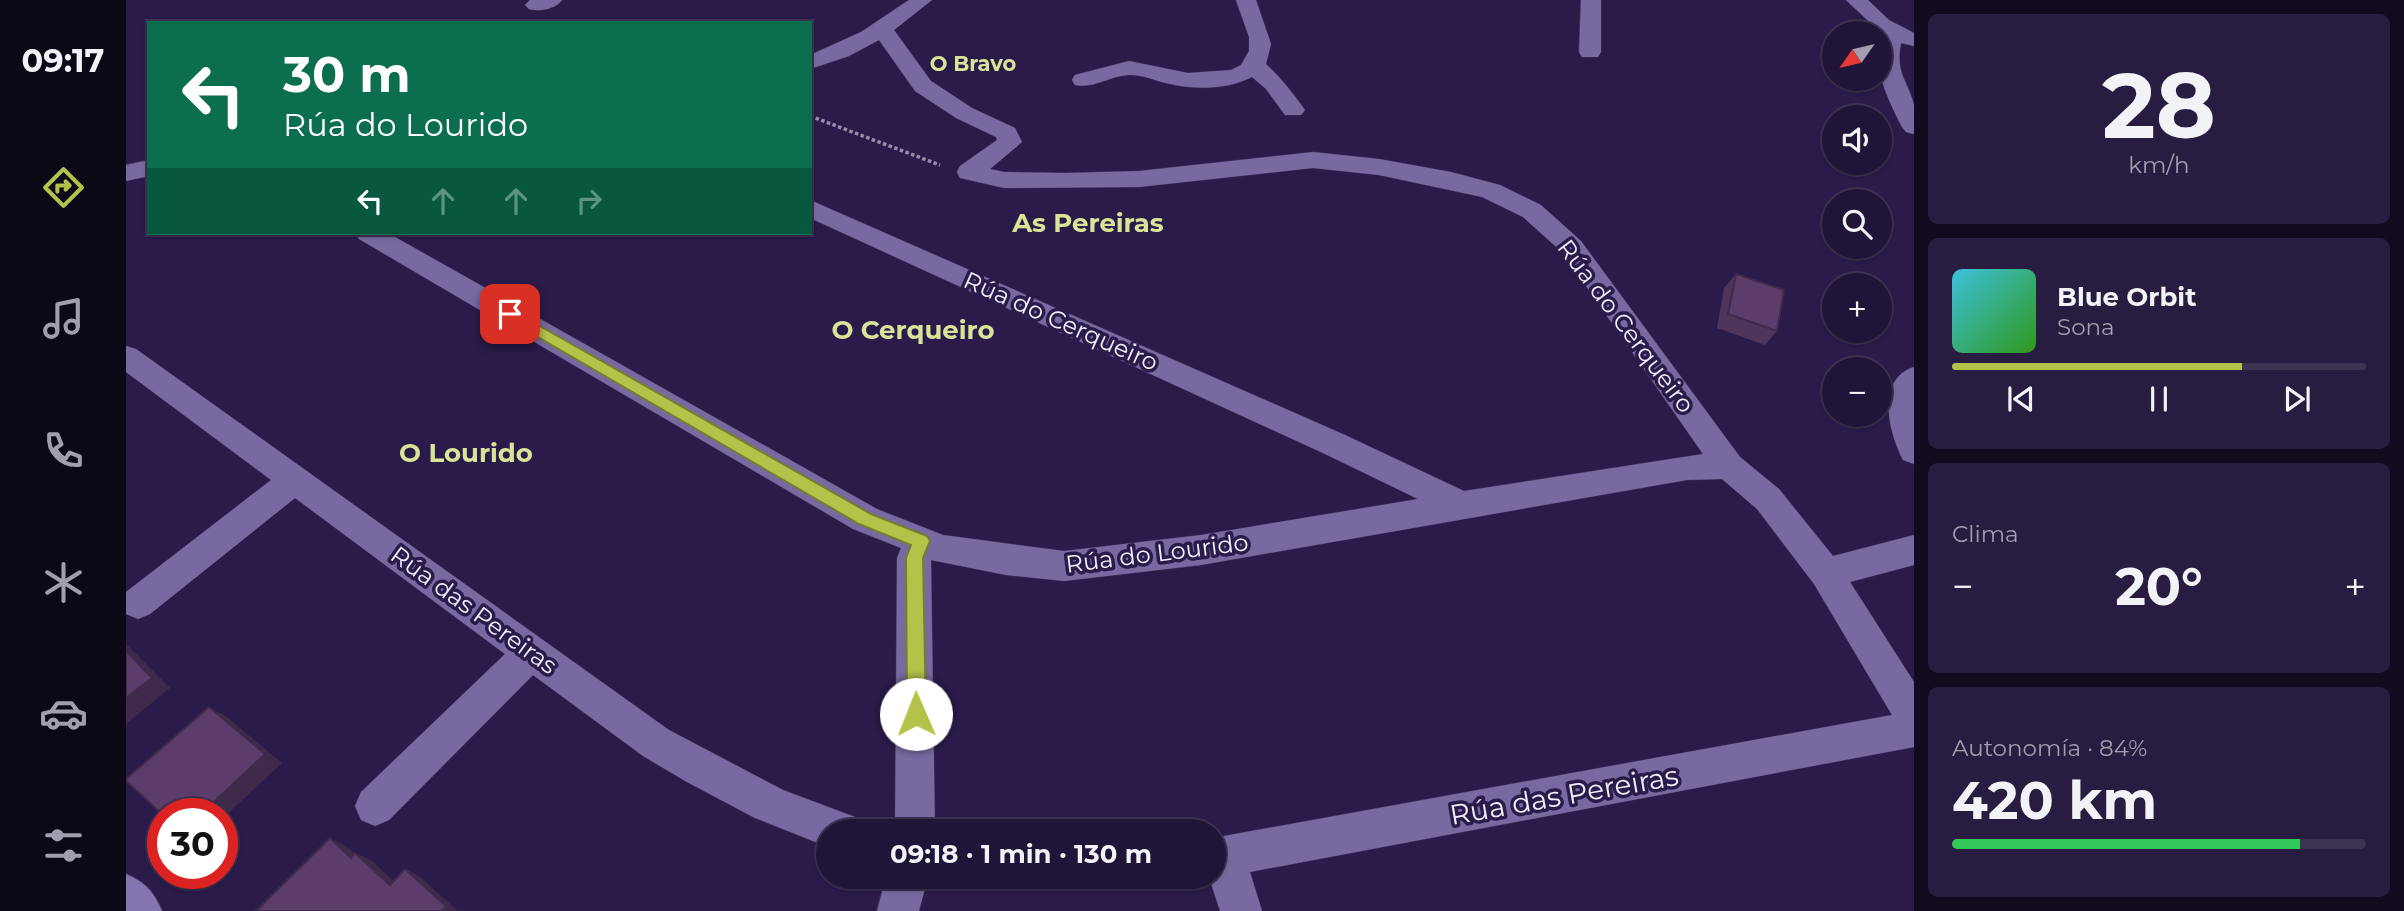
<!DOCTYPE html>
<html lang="es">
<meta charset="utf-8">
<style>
:root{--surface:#201438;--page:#281d40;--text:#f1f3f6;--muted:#a29eae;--line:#3d3353;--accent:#b5c249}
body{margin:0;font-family:Montserrat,sans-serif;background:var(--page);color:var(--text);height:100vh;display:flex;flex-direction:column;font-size:26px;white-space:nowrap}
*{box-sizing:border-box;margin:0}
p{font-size:23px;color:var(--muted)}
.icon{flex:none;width:38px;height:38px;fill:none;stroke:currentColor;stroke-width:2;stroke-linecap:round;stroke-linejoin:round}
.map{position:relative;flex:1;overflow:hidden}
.drawer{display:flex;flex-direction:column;gap:14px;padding:14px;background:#120b1f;width:490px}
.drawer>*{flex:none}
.top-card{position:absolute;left:21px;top:21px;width:665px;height:214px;border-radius:0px;box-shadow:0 2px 5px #0004,0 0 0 2px var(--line);background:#0b6e4f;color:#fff;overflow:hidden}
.needle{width:46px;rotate:236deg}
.controls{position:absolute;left:1696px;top:21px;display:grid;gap:14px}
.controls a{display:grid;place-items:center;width:70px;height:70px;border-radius:50%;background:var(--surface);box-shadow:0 2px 5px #0004,0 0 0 2px var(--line);font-size:35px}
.speed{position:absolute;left:21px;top:798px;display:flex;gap:14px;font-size:35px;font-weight:700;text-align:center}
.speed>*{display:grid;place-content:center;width:91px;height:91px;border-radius:50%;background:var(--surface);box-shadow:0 2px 5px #0004,0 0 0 2px var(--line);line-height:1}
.speed .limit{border:10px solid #d22;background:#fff;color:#111}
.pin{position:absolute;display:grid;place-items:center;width:60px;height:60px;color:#fff;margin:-30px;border-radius:14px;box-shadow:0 4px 10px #0006}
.me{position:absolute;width:77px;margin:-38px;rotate:359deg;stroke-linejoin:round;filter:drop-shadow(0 0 5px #0008)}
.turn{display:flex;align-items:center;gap:24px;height:147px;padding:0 21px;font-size:32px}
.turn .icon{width:91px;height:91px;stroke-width:2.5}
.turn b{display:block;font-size:49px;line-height:60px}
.lanes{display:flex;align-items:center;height:66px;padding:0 21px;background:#0003;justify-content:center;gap:35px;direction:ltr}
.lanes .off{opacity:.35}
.big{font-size:52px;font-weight:700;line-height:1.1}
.drawer .card{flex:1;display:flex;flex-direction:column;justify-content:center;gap:10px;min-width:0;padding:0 24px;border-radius:10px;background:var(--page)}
.drawer .dial{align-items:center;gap:0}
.dial b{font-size:91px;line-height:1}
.song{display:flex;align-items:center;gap:21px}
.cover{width:84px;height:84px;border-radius:10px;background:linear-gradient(135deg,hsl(190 70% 55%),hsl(110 70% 35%))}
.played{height:7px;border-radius:4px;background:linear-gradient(90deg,var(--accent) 70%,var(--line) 70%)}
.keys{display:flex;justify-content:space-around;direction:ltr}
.heat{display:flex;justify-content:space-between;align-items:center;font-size:38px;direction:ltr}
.charge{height:10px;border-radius:5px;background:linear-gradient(90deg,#34c759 84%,var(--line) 0)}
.trip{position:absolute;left:690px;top:819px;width:410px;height:70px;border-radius:35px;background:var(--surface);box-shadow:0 2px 5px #0004,0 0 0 2px var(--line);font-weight:700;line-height:70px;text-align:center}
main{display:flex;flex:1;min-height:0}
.tab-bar{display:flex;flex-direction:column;width:126px;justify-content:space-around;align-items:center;background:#0d0816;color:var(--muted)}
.tab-bar .icon{width:49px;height:49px}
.tab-bar .on{color:var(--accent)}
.tab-bar b{font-size:32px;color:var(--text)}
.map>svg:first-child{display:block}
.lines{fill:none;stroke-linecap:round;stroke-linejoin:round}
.street-casing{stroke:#44365c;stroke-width:1}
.primary-casing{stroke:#44365c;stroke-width:2}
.path{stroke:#968eab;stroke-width:3.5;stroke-dasharray:3.5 2.5;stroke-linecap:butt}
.street{fill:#786aa1;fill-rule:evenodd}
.primary{fill:#8475b1;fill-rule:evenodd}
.wall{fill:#4f345c}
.shaded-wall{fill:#402a4b}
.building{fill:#5c3c6b;stroke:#402a4b;stroke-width:2}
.route{fill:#b5c249;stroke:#767e2f;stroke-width:2}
.labels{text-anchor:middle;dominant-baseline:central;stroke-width:7;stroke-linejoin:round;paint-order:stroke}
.far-neighbourhood-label{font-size:21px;font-weight:bold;fill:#d9e496;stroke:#2a1b4b}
.street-label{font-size:24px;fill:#f0eefa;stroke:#2a1b4b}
.neighbourhood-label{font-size:26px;font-weight:bold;fill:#d9e496;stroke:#2a1b4b}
.near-street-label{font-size:28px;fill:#f0eefa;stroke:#2a1b4b}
</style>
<main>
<nav class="tab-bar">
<b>09:17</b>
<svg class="icon on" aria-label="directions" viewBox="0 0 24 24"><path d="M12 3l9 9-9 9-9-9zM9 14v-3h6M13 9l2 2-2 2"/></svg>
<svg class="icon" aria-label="music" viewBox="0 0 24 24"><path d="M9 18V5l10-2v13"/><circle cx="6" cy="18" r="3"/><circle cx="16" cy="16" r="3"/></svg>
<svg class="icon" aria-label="phone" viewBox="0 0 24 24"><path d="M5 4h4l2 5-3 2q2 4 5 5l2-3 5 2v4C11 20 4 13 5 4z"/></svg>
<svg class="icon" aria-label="climate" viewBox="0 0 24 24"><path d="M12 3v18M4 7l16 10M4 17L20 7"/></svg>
<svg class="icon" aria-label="car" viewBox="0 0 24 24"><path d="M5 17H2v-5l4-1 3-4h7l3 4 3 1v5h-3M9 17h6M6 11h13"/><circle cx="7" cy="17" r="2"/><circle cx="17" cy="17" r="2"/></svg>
<svg class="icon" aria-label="filters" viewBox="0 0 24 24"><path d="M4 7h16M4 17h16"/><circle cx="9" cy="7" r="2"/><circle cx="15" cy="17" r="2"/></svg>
</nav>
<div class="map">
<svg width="1788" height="911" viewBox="0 0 1788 911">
<rect width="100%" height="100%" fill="#2a1b4b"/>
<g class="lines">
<!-- street casing -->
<g class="street-casing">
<g id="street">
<path d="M436,0C430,9 413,12 403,9L399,5L404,0Z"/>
<path d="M783,0H806L768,30L805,81L846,108L889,128L896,142L864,169L878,172L940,173L1013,171L1187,152L1253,159L1325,172L1374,185L1415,205L1455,241L1614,457L1653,489L1707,556L1788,535V565L1724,582L1788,682V747L1124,872L1136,911H1094L1083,877H1087V838L1766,715L1688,584L1631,509L1596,479L1561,480L1075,565L938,581L880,575L805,560L809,831H769L771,558L775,548L727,529L233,239L229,233H262L751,509L817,535L938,551L1075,535L1292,499L1197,453L684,218V200L1219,435L1338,491L1577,454L1437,253L1397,217L1356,197L1253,175L1187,168L1013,187L878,188L834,178L831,172L834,166L871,140L870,137L830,118L789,91L753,40L723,56L684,69V55L735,32Z"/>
<path d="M1110,0H1130L1145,44L1140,64C1155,78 1167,93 1179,110L1175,115H1159L1140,89L1126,77C1101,90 1067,90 1040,83C1027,80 1016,74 1002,75C984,76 967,89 949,85L946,80L949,75L1003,61L1062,73L1105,70L1115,65L1123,51V37Z"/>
<path d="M1455,0H1475V52L1472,57H1456L1453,52Z"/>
<path d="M1720,0H1742L1763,20L1788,33V46L1775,43C1769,74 1782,80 1788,105C1788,114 1788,125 1788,134L1780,132L1776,127C1761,97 1746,69 1756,34Z"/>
<path d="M23,160V176L0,181V165Z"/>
<path d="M0,346L10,349L543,730L657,790L729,817L735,831H702V847L629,818L561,782L517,756L407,675L263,820L249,826L235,820L229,806L235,792L379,654L169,498L24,614L12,619L0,614V592L145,480L0,372Z"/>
<path d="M1788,367V464L1777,460C1763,433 1749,379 1788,367Z"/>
<path d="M760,877H802L793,911H751Z"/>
</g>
</g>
<!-- primary casing -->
<g class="primary-casing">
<path id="primary" d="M0,874C20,883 27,891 36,911H0Z"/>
</g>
<!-- path -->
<path class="path" d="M684,116L814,165"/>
<!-- street -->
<use href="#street" class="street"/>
<!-- primary -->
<use href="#primary" class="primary"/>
</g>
<!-- wall -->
<path class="wall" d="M1610,274L1651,331L1639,345L1591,328L1598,288Z"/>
<!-- shaded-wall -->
<g class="shaded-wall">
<path d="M0,644L44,688L0,724Z"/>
<path d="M83,707L101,717L156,763L96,819V814H75Z"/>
<path d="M204,838L220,846L240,865L225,858Z"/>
<path d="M229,853L245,860L279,892L264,885Z"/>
<path d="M279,869L293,876L332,911H316Z"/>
</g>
<!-- building -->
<g class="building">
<path d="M1610,274L1658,290L1651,331L1602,314Z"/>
<path d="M0,651L26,678L0,698Z"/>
<path d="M83,707L139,754L75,814H37V815L0,781V779Z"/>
<path d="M204,838L225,858L229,853L264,885L279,869L320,906L316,911H130Z"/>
</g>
<!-- route -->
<path class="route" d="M384,309L745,514L801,536L804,541L797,558L800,714L797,720L790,723L783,720L781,714L780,558L785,545L733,524L379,318L377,314Z"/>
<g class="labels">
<!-- far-neighbourhood labels -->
<g class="far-neighbourhood-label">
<text x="847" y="63">O Bravo</text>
</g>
<!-- street labels -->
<g class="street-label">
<text transform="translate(935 321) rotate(24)">Rúa do Cerqueiro</text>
<text transform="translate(1500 326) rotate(53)">Rúa do Cerqueiro</text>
<text transform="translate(1031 553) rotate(-7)">Rúa do Lourido</text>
<text transform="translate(348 610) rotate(36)">Rúa das Pereiras</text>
</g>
<!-- neighbourhood labels -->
<g class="neighbourhood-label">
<text x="962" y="223">As Pereiras</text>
<text x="787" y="330">O Cerqueiro</text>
<text x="340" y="453">O Lourido</text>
</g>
<!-- near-street labels -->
<g class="near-street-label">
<text transform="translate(1438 795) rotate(-10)">Rúa das Pereiras</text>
</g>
</g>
</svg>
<div class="controls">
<a><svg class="needle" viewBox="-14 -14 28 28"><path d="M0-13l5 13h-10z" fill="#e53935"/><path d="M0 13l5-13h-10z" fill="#a29eae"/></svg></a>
<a><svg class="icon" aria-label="sound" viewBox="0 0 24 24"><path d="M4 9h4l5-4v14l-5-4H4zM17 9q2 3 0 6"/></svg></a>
<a><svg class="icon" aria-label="search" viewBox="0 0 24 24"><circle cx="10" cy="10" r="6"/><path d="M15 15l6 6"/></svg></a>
<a>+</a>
<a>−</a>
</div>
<div class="speed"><div class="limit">30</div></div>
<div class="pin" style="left:384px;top:314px;background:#d93025"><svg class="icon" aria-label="arrive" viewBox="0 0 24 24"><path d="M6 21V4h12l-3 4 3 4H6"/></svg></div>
<svg class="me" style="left:790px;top:714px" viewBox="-20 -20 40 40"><circle r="19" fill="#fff"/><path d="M0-13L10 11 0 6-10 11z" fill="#b5c249"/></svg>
<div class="trip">09:18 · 1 min · 130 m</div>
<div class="top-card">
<div class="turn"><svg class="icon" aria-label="left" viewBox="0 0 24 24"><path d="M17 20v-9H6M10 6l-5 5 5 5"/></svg><div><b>30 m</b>Rúa do Lourido</div></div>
<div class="lanes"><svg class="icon" aria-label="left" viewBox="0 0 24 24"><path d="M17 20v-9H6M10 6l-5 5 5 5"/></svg><svg class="icon off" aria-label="ahead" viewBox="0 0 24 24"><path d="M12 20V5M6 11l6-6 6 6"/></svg><svg class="icon off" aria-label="ahead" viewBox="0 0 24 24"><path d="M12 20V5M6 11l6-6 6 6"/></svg><svg class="icon off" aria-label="right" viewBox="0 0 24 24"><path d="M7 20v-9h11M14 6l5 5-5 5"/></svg></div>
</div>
</div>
<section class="drawer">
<div class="card dial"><b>28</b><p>km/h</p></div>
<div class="card">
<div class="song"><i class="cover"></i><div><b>Blue Orbit</b><p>Sona</p></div></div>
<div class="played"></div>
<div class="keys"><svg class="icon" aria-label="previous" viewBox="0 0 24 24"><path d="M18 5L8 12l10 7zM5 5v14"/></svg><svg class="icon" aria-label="pause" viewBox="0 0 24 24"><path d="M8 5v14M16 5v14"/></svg><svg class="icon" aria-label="next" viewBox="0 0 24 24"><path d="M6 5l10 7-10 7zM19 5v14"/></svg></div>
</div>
<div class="card"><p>Clima</p>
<div class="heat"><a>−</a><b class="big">20°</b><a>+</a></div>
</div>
<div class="card"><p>Autonomía · 84%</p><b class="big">420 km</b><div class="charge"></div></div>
</section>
</main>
